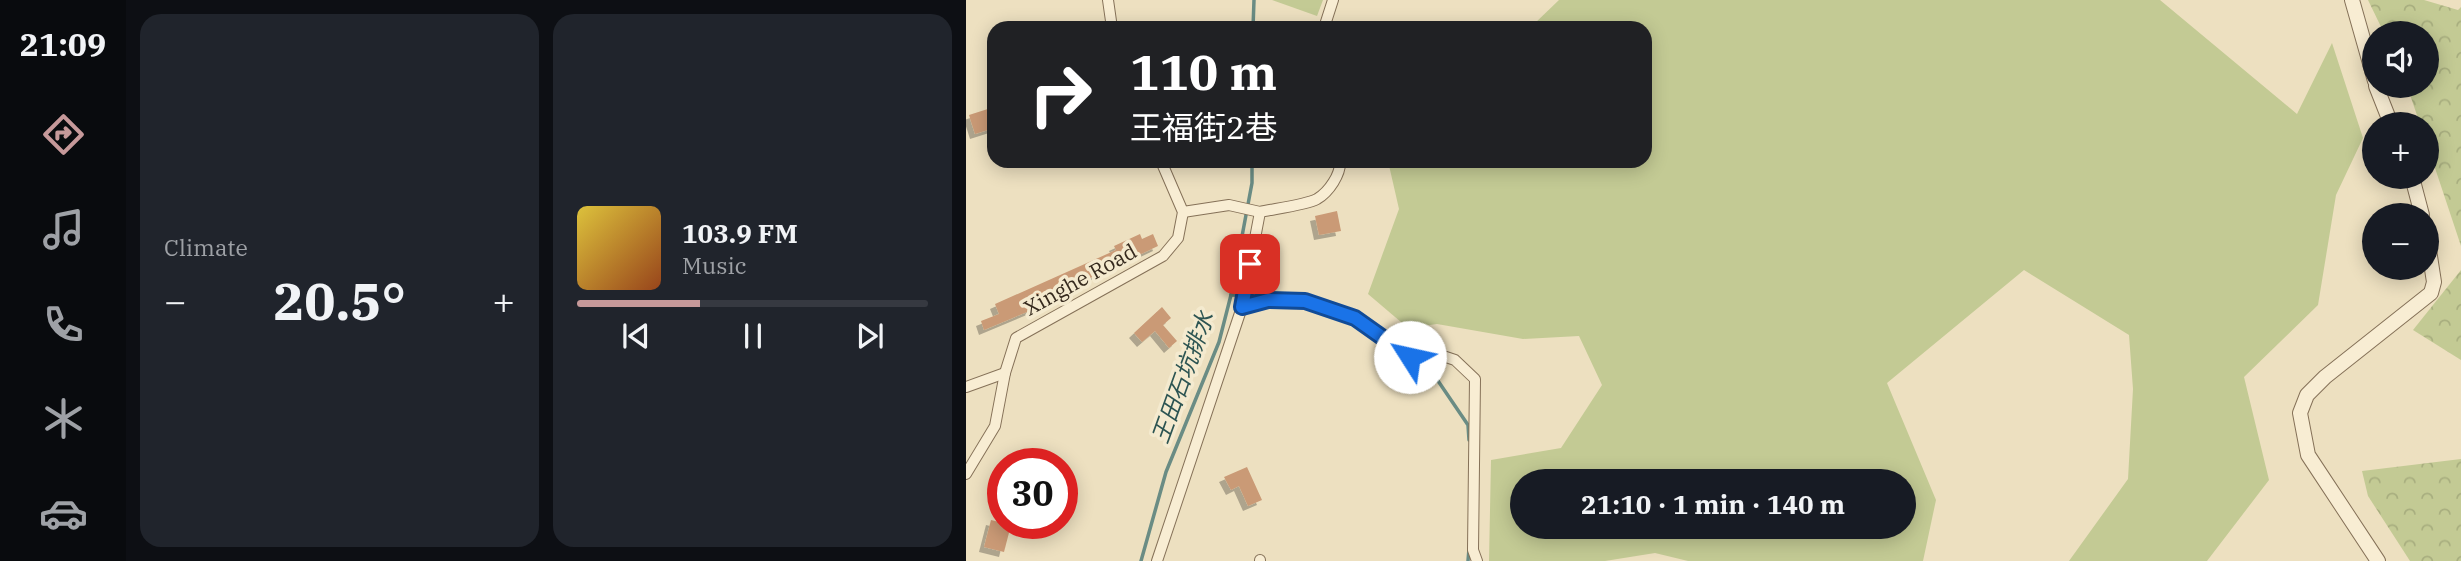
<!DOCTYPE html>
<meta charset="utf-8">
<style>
:root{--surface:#171b24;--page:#20242c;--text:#f1f3f6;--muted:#9ea1a6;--line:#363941;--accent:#c6999a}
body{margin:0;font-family:"IBM Plex Serif","Noto Sans TC",serif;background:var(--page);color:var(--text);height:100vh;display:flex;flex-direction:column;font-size:26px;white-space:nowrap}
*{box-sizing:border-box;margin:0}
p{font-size:23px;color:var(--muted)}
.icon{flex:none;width:38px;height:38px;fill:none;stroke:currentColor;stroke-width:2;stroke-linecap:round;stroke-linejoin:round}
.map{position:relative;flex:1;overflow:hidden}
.panel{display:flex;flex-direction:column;gap:14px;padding:14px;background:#0d0f14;width:840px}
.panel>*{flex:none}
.guide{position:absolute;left:21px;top:21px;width:665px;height:147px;border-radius:21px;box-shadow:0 4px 18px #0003;background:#202124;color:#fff;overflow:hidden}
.tools{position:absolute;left:1396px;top:21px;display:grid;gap:14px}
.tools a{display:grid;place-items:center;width:77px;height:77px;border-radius:50%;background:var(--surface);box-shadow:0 4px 18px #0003;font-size:35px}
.speed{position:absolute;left:21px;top:448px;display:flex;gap:14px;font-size:35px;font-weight:700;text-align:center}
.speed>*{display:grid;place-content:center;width:91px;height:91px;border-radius:50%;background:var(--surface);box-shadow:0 4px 18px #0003;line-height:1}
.speed .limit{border:10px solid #d22;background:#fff;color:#111}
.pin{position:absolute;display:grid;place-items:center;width:60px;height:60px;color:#fff;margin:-30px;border-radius:14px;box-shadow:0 4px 10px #0006}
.me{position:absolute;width:77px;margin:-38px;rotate:305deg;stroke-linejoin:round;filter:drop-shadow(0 0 5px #0008)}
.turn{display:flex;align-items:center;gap:24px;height:147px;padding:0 28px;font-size:32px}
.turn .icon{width:91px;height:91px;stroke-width:2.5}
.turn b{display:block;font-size:49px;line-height:60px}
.big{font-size:52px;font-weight:700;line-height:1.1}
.panel .tile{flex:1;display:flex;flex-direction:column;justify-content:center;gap:10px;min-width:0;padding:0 24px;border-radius:21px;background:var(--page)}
.song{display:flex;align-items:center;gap:21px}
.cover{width:84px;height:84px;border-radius:10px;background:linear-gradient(135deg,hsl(50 70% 55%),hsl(20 70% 35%))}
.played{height:7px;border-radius:4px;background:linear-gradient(90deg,var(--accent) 35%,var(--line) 35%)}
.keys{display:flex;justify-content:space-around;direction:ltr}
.heat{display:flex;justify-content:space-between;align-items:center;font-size:38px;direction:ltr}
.panel .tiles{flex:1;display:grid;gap:14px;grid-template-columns:repeat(2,1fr)}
.trip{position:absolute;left:544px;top:469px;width:406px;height:70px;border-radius:35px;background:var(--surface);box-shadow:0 4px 18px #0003;font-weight:700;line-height:70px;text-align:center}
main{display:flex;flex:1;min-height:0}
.menu{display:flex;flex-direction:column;width:126px;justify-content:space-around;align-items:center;background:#090b0e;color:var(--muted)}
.menu .icon{width:49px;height:49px}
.menu .current{color:var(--accent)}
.menu b{font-size:32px;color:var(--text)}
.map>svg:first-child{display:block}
.green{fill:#c3ca94;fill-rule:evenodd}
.forest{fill:url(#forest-crowns)}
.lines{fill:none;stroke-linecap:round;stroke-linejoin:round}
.stream{stroke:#6a8c84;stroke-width:3.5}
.building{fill:#ca9a76;filter:url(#shadow)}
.minor-casing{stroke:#857158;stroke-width:12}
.tertiary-casing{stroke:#857158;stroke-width:16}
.minor{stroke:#f8edd3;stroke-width:10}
.tertiary{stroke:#f8edd3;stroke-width:14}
.route-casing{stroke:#114b97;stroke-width:18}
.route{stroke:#1a73e8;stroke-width:12}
.labels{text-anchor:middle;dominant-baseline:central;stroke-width:7;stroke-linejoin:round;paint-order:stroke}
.street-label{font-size:21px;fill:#35291d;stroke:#f4eacf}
.water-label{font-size:23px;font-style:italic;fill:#2c5452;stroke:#f4eacf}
</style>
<main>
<nav class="menu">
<b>21:09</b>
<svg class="icon current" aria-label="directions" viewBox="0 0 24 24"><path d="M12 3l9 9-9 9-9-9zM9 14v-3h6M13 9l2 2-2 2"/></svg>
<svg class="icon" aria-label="music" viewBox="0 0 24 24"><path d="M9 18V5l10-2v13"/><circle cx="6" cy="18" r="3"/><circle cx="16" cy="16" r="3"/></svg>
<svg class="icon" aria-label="phone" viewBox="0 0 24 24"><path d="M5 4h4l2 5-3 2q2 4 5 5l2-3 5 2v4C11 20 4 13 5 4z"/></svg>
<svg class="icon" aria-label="climate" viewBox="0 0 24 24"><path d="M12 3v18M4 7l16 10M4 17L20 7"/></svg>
<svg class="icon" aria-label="car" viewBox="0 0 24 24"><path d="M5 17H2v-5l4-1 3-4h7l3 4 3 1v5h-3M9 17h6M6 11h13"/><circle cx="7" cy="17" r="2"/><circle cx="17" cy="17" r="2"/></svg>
</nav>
<section class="panel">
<div class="tiles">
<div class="tile"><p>Climate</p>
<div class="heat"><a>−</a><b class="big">20.5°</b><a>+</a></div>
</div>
<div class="tile">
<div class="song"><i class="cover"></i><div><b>103.9 FM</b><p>Music</p></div></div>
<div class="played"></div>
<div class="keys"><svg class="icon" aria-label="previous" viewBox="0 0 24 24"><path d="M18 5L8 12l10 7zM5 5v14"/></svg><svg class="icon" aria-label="pause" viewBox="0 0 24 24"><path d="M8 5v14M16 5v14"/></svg><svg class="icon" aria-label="next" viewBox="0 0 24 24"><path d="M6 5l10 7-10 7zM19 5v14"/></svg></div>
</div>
</div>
</section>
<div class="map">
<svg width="1495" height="561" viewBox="0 0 1495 561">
<defs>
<pattern id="forest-crowns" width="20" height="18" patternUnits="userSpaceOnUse" patternTransform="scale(1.75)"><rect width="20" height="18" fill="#c3ca94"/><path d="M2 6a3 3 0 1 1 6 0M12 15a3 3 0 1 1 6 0" fill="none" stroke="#a8ae7f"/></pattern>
<filter id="shadow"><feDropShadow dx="-5" dy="5" stdDeviation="0" flood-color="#0004"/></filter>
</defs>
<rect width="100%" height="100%" fill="#ede0c0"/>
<!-- green -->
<g class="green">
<path d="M306,0H357L351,16Z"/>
<path d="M593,0H1194L1331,114L1366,43L1397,138L1370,195L1352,305L1278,377L1303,480L1241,561H1103L1162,479L1167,389L1163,335L1058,270L921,383L970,500L957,561H722L689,553L639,561H523L525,460L595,448L636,385L613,336L557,339L471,324L442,328L402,294L433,209L422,161H679V28H555L567,25ZM556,481H938V527H556Z"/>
</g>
<!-- forest -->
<g class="forest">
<path d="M1402,0H1458L1492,10L1495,7V246L1461,144V124H1454L1441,86H1461V33H1418Z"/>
<path d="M1495,270V360L1447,330Z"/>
<path d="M1495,459V561H1444L1402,496L1396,471Z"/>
</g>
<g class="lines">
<!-- stream -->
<g class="stream">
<path d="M287,28L288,0"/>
<path d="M265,295L300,296"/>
<path d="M466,372L502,425L503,440"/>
<path d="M175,561L200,472L253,342L265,295L286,183V161"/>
<path d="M502,561L503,549"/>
</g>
</g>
<!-- building -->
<g class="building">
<path d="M28,107V128L9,134L3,115Z"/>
<path d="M371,211L375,231L353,235L349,216Z"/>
<path d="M174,234L176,239L187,234L192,246L78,300L80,304L18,330L15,321L33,314L29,304L150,250L148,246Z"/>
<path d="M196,307L205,318L197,325L211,341L203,348L189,331L176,342L168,333Z"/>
<path d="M281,467L296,500L282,506L273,486L265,490L258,477Z"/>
<path d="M25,520L45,525L38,552L18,547Z"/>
</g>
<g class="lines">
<!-- minor casing -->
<g class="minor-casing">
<g id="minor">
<path d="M142,0L146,28"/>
<path d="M358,28L367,0"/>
<path d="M217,212L263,205L294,212"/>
<path d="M276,307C284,305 294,301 302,300C365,294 415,336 463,370L477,356L489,360L509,379L507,550L511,561"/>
<path d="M0,387L39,373"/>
<path d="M0,474L29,426L39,373L50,338L197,256L212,238L217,212L195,161"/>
<path d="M294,560V561"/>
<path d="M191,561L276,307L294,212C307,209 340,205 351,199C363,192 375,174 374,161"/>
</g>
</g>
<!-- tertiary casing -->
<g class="tertiary-casing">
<g id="tertiary">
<path d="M1386,0L1409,81"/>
<path d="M1410,86L1425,124"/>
<path d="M1446,177L1456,215"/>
<path d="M1412,561L1342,455L1334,413L1341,395L1359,377L1465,293L1468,282L1461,237"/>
</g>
</g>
<!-- minor -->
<use href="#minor" class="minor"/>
<!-- tertiary -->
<use href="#tertiary" class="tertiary"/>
</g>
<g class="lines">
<!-- route casing -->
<g class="route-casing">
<path id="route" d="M284,264L276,307L302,300L339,301L389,318L444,357"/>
</g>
<!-- route -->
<use href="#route" class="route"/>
</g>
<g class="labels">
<!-- street labels -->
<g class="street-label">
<text transform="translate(114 279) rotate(-29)">Xinghe Road</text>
</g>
<!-- water labels -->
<g class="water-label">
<text transform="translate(216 377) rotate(-70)">王田石坑排水</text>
</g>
</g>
</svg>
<div class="tools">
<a><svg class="icon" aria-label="sound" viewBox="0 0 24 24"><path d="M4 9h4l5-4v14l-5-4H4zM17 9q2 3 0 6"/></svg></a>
<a>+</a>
<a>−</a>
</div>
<div class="speed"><div class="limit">30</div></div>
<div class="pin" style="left:284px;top:264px;background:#d93025"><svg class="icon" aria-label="arrive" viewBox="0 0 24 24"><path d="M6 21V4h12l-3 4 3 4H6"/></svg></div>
<svg class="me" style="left:444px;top:357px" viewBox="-20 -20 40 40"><circle r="19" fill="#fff"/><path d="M0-13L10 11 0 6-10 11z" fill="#1a73e8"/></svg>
<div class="trip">21:10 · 1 min · 140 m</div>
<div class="guide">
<div class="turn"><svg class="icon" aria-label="right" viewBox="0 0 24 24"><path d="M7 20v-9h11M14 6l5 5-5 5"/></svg><div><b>110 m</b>王福街2巷</div></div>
</div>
</div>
</main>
